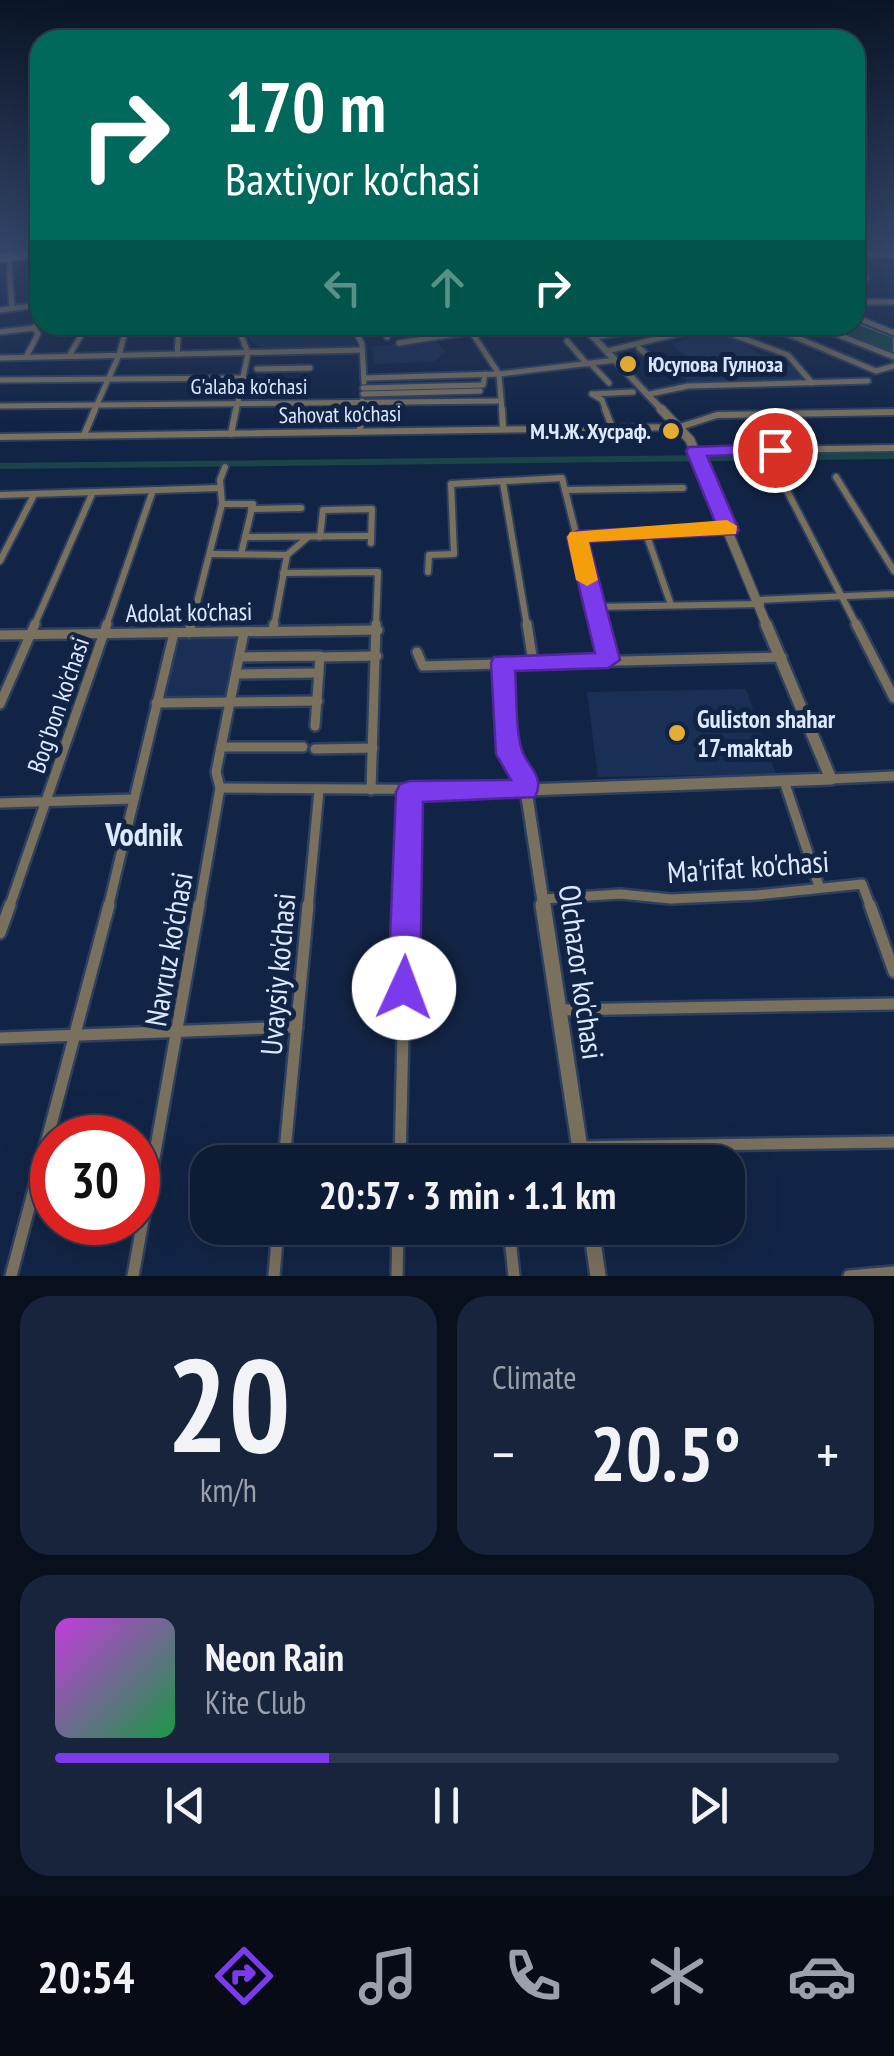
<!DOCTYPE html>
<meta charset="utf-8">
<style>
:root{--surface:#0e1b34;--page:#17243c;--text:#f1f3f6;--muted:#9ba1ac;--line:#2e394f;--accent:#7c3aed}
body{margin:0;font-family:"PT Sans Narrow",sans-serif;background:var(--page);color:var(--text);height:100vh;display:flex;flex-direction:column;font-size:38px;white-space:nowrap}
*{box-sizing:border-box;margin:0}
p{font-size:32px;color:var(--muted)}
.icon{flex:none;width:55px;height:55px;fill:none;stroke:currentColor;stroke-width:2;stroke-linecap:round;stroke-linejoin:round}
.map{position:relative;height:1276px;overflow:hidden}
.side{display:flex;flex-direction:column;gap:20px;padding:20px;background:#080f1d;flex:1}
.side>*{flex:none}
.hud{position:absolute;left:30px;top:30px;width:835px;height:305px;border-radius:30px;box-shadow:0 10px 40px #0002,0 0 0 2px var(--line);background:#00695c;color:#fff;overflow:hidden}
.speed{position:absolute;left:30px;top:1115px;display:flex;gap:20px;font-size:50px;font-weight:700;text-align:center}
.speed>*{display:grid;place-content:center;width:130px;height:130px;border-radius:50%;background:var(--surface);box-shadow:0 10px 40px #0002,0 0 0 2px var(--line);line-height:1}
.speed .limit{border:15px solid #d22;background:#fff;color:#111}
.pin{position:absolute;display:grid;place-items:center;width:85px;height:85px;color:#fff;margin:-42px;border:5px solid #fff;border-radius:50%;box-shadow:0 2px 10px #0007}
.me{position:absolute;width:110px;margin:-55px;rotate:2deg;stroke-linejoin:round;filter:drop-shadow(0 0 8px #0008)}
.turn{display:flex;align-items:center;gap:35px;height:210px;padding:0 30px;font-size:45px}
.turn .icon{width:130px;height:130px;stroke-width:2.5}
.turn b{display:block;font-size:70px;line-height:85px}
.lanes{display:flex;align-items:center;height:95px;padding:0 30px;background:#0003;justify-content:center;gap:50px;direction:ltr}
.lanes .off{opacity:.35}
.big{font-size:75px;font-weight:800;line-height:1.1}
.side .tile{flex:1;display:flex;flex-direction:column;justify-content:center;gap:15px;min-width:0;padding:0 35px;border-radius:30px;background:var(--page)}
.side .dial{align-items:center;gap:0}
.dial b{font-size:130px;line-height:1}
.song{display:flex;align-items:center;gap:30px}
.cover{width:120px;height:120px;border-radius:15px;background:linear-gradient(135deg,hsl(290 70% 55%),hsl(140 70% 35%))}
.played{height:10px;border-radius:5px;background:linear-gradient(90deg,var(--accent) 35%,var(--line) 35%)}
.keys{display:flex;justify-content:space-around;direction:ltr}
.heat{display:flex;justify-content:space-between;align-items:center;font-size:55px;direction:ltr}
.side .tiles{flex:1;display:grid;gap:20px;grid-template-columns:1fr 1fr}
.tile:last-child{grid-column:span 2}
.trip{position:absolute;left:190px;top:1145px;width:555px;height:100px;border-radius:30px;background:var(--surface);box-shadow:0 10px 40px #0002,0 0 0 2px var(--line);font-weight:800;line-height:100px;text-align:center}
.dock{display:flex;height:160px;justify-content:space-around;align-items:center;background:#060b15;color:var(--muted)}
.dock .icon{width:70px;height:70px}
.dock .active{color:var(--accent)}
.dock b{font-size:45px;color:var(--text)}
.map>svg:first-child{display:block}
.built{fill:#1a2f55}
.water{fill:#194548;stroke:#54767f;stroke-width:2.5}
.lines{fill:none;stroke-linecap:round;stroke-linejoin:round}
.canal{stroke:#194548;stroke-width:6}
.minor-far3-casing{stroke:#2e405f;stroke-width:9}
.minor-far2-casing{stroke:#2e405f;stroke-width:10}
.minor-far1-casing{stroke:#2e405f;stroke-width:14}
.minor-casing{stroke:#2e405f;stroke-width:16}
.tertiary-far3-casing{stroke:#2e405f;stroke-width:10}
.tertiary-far2-casing{stroke:#2e405f;stroke-width:12}
.tertiary-far1-casing{stroke:#2e405f;stroke-width:16}
.tertiary-casing{stroke:#2e405f;stroke-width:20}
.secondary-casing{stroke:#2e405f;stroke-width:11}
.minor-far3{stroke:#7a705e;stroke-width:5}
.minor-far2{stroke:#7a705e;stroke-width:6}
.minor-far1{stroke:#7a705e;stroke-width:9}
.minor{stroke:#7a705e;stroke-width:11}
.tertiary-far3{stroke:#7a705e;stroke-width:6}
.tertiary-far2{stroke:#7a705e;stroke-width:9}
.tertiary-far1{stroke:#7a705e;stroke-width:11}
.tertiary{stroke:#7a705e;stroke-width:15}
.secondary{stroke:#ab9a7d;stroke-width:8}
.route{fill:#7c3aed;stroke:#51269a;stroke-width:2.5}
.slow{fill:#f59e0b}
.poi-dot{fill:#e5ad36;stroke:#122445;stroke-width:4}
.labels{text-anchor:middle;dominant-baseline:central;stroke-width:10;stroke-linejoin:round;paint-order:stroke}
.far-poi-label{font-size:22px;font-weight:bold;fill:#dce9ff;stroke:#122445;text-anchor:start}
.far-street-label{font-size:22px;fill:#dce9ff;stroke:#122445}
.street-label{font-size:25px;fill:#dce9ff;stroke:#122445}
.poi-label{font-size:25px;font-weight:bold;fill:#dce9ff;stroke:#122445;text-anchor:start}
.near-street-label{font-size:30px;fill:#dce9ff;stroke:#122445}
.near-neighbourhood-label{font-size:32px;font-weight:bold;fill:#dce9ff;stroke:#122445}
</style>
<div class="map">
<svg width="894" height="1276" viewBox="0 0 894 1276">
<rect width="100%" height="100%" fill="#122445"/>
<!-- built -->
<g class="built">
<path d="M243,325H345L357,346L266,350L250,341Z"/>
<path d="M717,327L771,361L799,368L807,381L690,384L679,375L703,370L671,344L690,339L685,335Z"/>
<path d="M434,338L446,352L433,362L374,364L372,347Z"/>
<path d="M239,638L228,697L164,698L179,639Z"/>
<path d="M746,689L776,774L598,777L587,692Z"/>
</g>
<!-- water -->
<path class="water" d="M855,322L894,337V354L818,325H855Z"/>
<g class="lines">
<!-- canal -->
<path class="canal" d="M0,466L894,456"/>
<!-- minor-far3 casing -->
<g class="minor-far3-casing">
<g id="minor-far3">
<path d="M8,246L12,309"/>
<path d="M855,255H894"/>
<path d="M855,279L866,278"/>
<path d="M859,302H894"/>
<path d="M0,310L40,305"/>
<path d="M855,317L894,333"/>
<path d="M352,325L362,344L364,382"/>
<path d="M380,325L387,337"/>
<path d="M467,325L499,374L502,411"/>
<path d="M741,325L747,328"/>
<path d="M767,325L876,371L894,366"/>
<path d="M813,325L894,357"/>
<path d="M631,331L653,325"/>
<path d="M0,332L34,328"/>
<path d="M731,334L788,355L812,383"/>
<path d="M594,337L631,331L624,325"/>
<path d="M567,341L587,364"/>
<path d="M399,343L493,328L529,329"/>
<path d="M639,348L653,360"/>
<path d="M607,351L714,325"/>
<path d="M177,354L179,325"/>
<path d="M69,356L80,337V325"/>
<path d="M26,357L38,334L34,328L39,321L35,306"/>
<path d="M0,358L362,350"/>
<path d="M591,364L609,383"/>
<path d="M257,369L310,368"/>
<path d="M364,378L499,374L616,360"/>
<path d="M0,380L244,378"/>
<path d="M363,388L483,385L485,374"/>
<path d="M363,394L480,391"/>
<path d="M592,394L633,392"/>
<path d="M592,394L602,400L606,411"/>
<path d="M650,394L688,386L868,381"/>
<path d="M0,406L498,401"/>
<path d="M94,411L119,355L127,325"/>
<path d="M236,411L248,353L237,325"/>
<path d="M361,411L362,401"/>
</g>
</g>
<!-- minor-far2 casing -->
<g class="minor-far2-casing">
<g id="minor-far2">
<path d="M502,409L503,429"/>
<path d="M605,409L612,427"/>
<path d="M360,431L361,409"/>
<path d="M231,434L236,409"/>
<path d="M84,435L95,409"/>
<path d="M0,437L680,427L717,415L894,412"/>
<path d="M695,451L894,448"/>
<path d="M836,477L894,571"/>
<path d="M503,483L527,626"/>
<path d="M783,483L857,626"/>
<path d="M565,490L683,488"/>
<path d="M0,495L220,488"/>
<path d="M222,504H253L241,554"/>
<path d="M251,509L301,508"/>
<path d="M646,533L671,605"/>
<path d="M245,537L371,536"/>
<path d="M320,537L323,510L372,509L371,543"/>
<path d="M577,537L729,529"/>
<path d="M210,554L287,555L308,537"/>
<path d="M0,561L34,495"/>
<path d="M428,572L429,555L454,554L451,484L562,478L599,626"/>
<path d="M283,573L378,572L376,626"/>
<path d="M759,600L894,594"/>
<path d="M593,607L761,604"/>
<path d="M34,626L92,494"/>
<path d="M106,626L153,490"/>
<path d="M191,626L222,504L220,480L225,467"/>
<path d="M274,626L287,555"/>
</g>
</g>
<!-- minor-far1 casing -->
<g class="minor-far1-casing">
<g id="minor-far1">
<path d="M527,624L533,662"/>
<path d="M599,624L608,660"/>
<path d="M856,624L894,698"/>
<path d="M273,631L274,624"/>
<path d="M189,633L191,624"/>
<path d="M0,635L378,630"/>
<path d="M417,652L423,666L782,657"/>
<path d="M240,657L320,656L315,726"/>
<path d="M320,657L377,656"/>
<path d="M237,674L319,673"/>
<path d="M156,703L318,701"/>
<path d="M0,704L35,624"/>
<path d="M221,747H303"/>
<path d="M315,749L373,748"/>
<path d="M831,779L894,776"/>
<path d="M784,781L819,886"/>
<path d="M220,788L526,790L523,773L509,753L503,663"/>
<path d="M371,790L376,624"/>
<path d="M0,803L134,799"/>
<path d="M544,899L620,894L671,899L757,895L862,884L871,908"/>
<path d="M9,908L107,624"/>
<path d="M108,908L174,633"/>
<path d="M199,908L220,788L216,772L244,632"/>
<path d="M308,908L319,790"/>
<path d="M406,908L409,791"/>
</g>
</g>
<!-- minor casing -->
<g class="minor-casing">
<g id="minor">
<path d="M870,905L894,972"/>
<path d="M0,933L10,905"/>
<path d="M560,1010L894,1004"/>
<path d="M0,1038L297,1027"/>
<path d="M579,1147L894,1142"/>
<path d="M284,1162L308,905"/>
<path d="M400,1162L406,905"/>
<path d="M509,1228L514,1276"/>
<path d="M11,1276L109,905"/>
<path d="M133,1276L199,905"/>
<path d="M274,1276L278,1228"/>
<path d="M397,1276L398,1228"/>
<path d="M849,1276L894,1272"/>
</g>
</g>
<!-- tertiary-far3 casing -->
<g class="tertiary-far3-casing">
<path id="tertiary-far3" d="M582,325L663,411"/>
</g>
<!-- tertiary-far2 casing -->
<g class="tertiary-far2-casing">
<path id="tertiary-far2" d="M661,409L690,440L767,626"/>
</g>
<!-- tertiary-far1 casing -->
<g class="tertiary-far1-casing">
<path id="tertiary-far1" d="M544,908L526,790L831,779L766,624"/>
</g>
<!-- tertiary casing -->
<g class="tertiary-casing">
<g id="tertiary">
<path d="M543,905L582,1162"/>
<path d="M591,1228L598,1276"/>
</g>
</g>
<!-- secondary casing -->
<g class="secondary-casing">
<path id="secondary" d="M0,258L40,254"/>
</g>
<!-- minor-far3 -->
<use href="#minor-far3" class="minor-far3"/>
<!-- minor-far2 -->
<use href="#minor-far2" class="minor-far2"/>
<!-- minor-far1 -->
<use href="#minor-far1" class="minor-far1"/>
<!-- minor -->
<use href="#minor" class="minor"/>
<!-- tertiary-far3 -->
<use href="#tertiary-far3" class="tertiary-far3"/>
<!-- tertiary-far2 -->
<use href="#tertiary-far2" class="tertiary-far2"/>
<!-- tertiary-far1 -->
<use href="#tertiary-far1" class="tertiary-far1"/>
<!-- tertiary -->
<use href="#tertiary" class="tertiary"/>
<!-- secondary -->
<use href="#secondary" class="secondary"/>
</g>
<!-- sky -->
<linearGradient id="sky" x2="0" y2="1"><stop stop-color="#0a1426"/><stop offset="0.58" stop-color="#334568"/><stop offset="1" stop-color="#334568" stop-opacity="0"/></linearGradient>
<rect width="894" height="425" fill="url(#sky)"/>
<!-- route -->
<path class="route" d="M775,444L781,446V453L707,456L739,530L736,534L589,542L620,660L608,668L515,671C517,692 515,734 523,753C530,769 545,778 535,797L423,802L420,988L415,999L404,1003L393,999L388,988L396,792L400,784L410,781L511,780L496,754L491,663L494,657L595,653L567,537L577,531L716,524L686,451L689,447Z"/>
<!-- slow -->
<path class="slow" d="M727,520L737,526L736,534L589,542L598,580L587,586L576,580L567,537L570,532Z"/>
<!-- markers -->
<g class="poi-dot">
<circle cx="628" cy="364" r="10"/>
<circle cx="671" cy="431" r="10"/>
<circle cx="677" cy="733" r="10"/>
</g>
<g class="labels">
<!-- far-poi labels -->
<g class="far-poi-label">
<text x="648" y="364">Юсупова Гулноза</text>
<text x="651" y="431" text-anchor="end">М.Ч.Ж. Хусраф.</text>
</g>
<!-- far-street labels -->
<g class="far-street-label">
<text x="249" y="386">G'alaba ko'chasi</text>
<text transform="translate(340 414) rotate(-1)">Sahovat ko'chasi</text>
</g>
<!-- street labels -->
<g class="street-label">
<text transform="translate(189 612) rotate(-1)">Adolat ko'chasi</text>
<text transform="translate(58 705) rotate(-71)">Bog'bon ko'chasi</text>
</g>
<!-- poi labels -->
<g class="poi-label">
<text x="697" y="719">Guliston shahar<tspan x="697" dy="29">17-maktab</tspan></text>
</g>
<!-- near-street labels -->
<g class="near-street-label">
<text transform="translate(748 866) rotate(-4)">Ma'rifat ko'chasi</text>
<text transform="translate(168 949) rotate(-80)">Navruz ko'chasi</text>
<text transform="translate(582 972) rotate(82)">Olchazor ko'chasi</text>
<text transform="translate(277 974) rotate(-85)">Uvaysiy ko'chasi</text>
</g>
<!-- near-neighbourhood labels -->
<g class="near-neighbourhood-label">
<text x="144" y="834">Vodnik</text>
</g>
</g>
</svg>
<div class="speed"><div class="limit">30</div></div>
<div class="pin" style="left:775px;top:450px;background:#d93025"><svg class="icon" aria-label="arrive" viewBox="0 0 24 24"><path d="M6 21V4h12l-3 4 3 4H6"/></svg></div>
<svg class="me" style="left:404px;top:988px" viewBox="-20 -20 40 40"><circle r="19" fill="#fff"/><path d="M0-13L10 11 0 6-10 11z" fill="#7c3aed"/></svg>
<div class="trip">20:57 · 3 min · 1.1 km</div>
<div class="hud">
<div class="turn"><svg class="icon" aria-label="right" viewBox="0 0 24 24"><path d="M7 20v-9h11M14 6l5 5-5 5"/></svg><div><b>170 m</b>Baxtiyor ko'chasi</div></div>
<div class="lanes"><svg class="icon off" aria-label="left" viewBox="0 0 24 24"><path d="M17 20v-9H6M10 6l-5 5 5 5"/></svg><svg class="icon off" aria-label="ahead" viewBox="0 0 24 24"><path d="M12 20V5M6 11l6-6 6 6"/></svg><svg class="icon" aria-label="right" viewBox="0 0 24 24"><path d="M7 20v-9h11M14 6l5 5-5 5"/></svg></div>
</div>
</div>
<section class="side">
<div class="tiles">
<div class="tile dial"><b>20</b><p>km/h</p></div>
<div class="tile"><p>Climate</p>
<div class="heat"><a>−</a><b class="big">20.5°</b><a>+</a></div>
</div>
<div class="tile">
<div class="song"><i class="cover"></i><div><b>Neon Rain</b><p>Kite Club</p></div></div>
<div class="played"></div>
<div class="keys"><svg class="icon" aria-label="previous" viewBox="0 0 24 24"><path d="M18 5L8 12l10 7zM5 5v14"/></svg><svg class="icon" aria-label="pause" viewBox="0 0 24 24"><path d="M8 5v14M16 5v14"/></svg><svg class="icon" aria-label="next" viewBox="0 0 24 24"><path d="M6 5l10 7-10 7zM19 5v14"/></svg></div>
</div>
</div>
</section>
<nav class="dock">
<b>20:54</b>
<svg class="icon active" aria-label="directions" viewBox="0 0 24 24"><path d="M12 3l9 9-9 9-9-9zM9 14v-3h6M13 9l2 2-2 2"/></svg>
<svg class="icon" aria-label="music" viewBox="0 0 24 24"><path d="M9 18V5l10-2v13"/><circle cx="6" cy="18" r="3"/><circle cx="16" cy="16" r="3"/></svg>
<svg class="icon" aria-label="phone" viewBox="0 0 24 24"><path d="M5 4h4l2 5-3 2q2 4 5 5l2-3 5 2v4C11 20 4 13 5 4z"/></svg>
<svg class="icon" aria-label="climate" viewBox="0 0 24 24"><path d="M12 3v18M4 7l16 10M4 17L20 7"/></svg>
<svg class="icon" aria-label="car" viewBox="0 0 24 24"><path d="M5 17H2v-5l4-1 3-4h7l3 4 3 1v5h-3M9 17h6M6 11h13"/><circle cx="7" cy="17" r="2"/><circle cx="17" cy="17" r="2"/></svg>
</nav>
